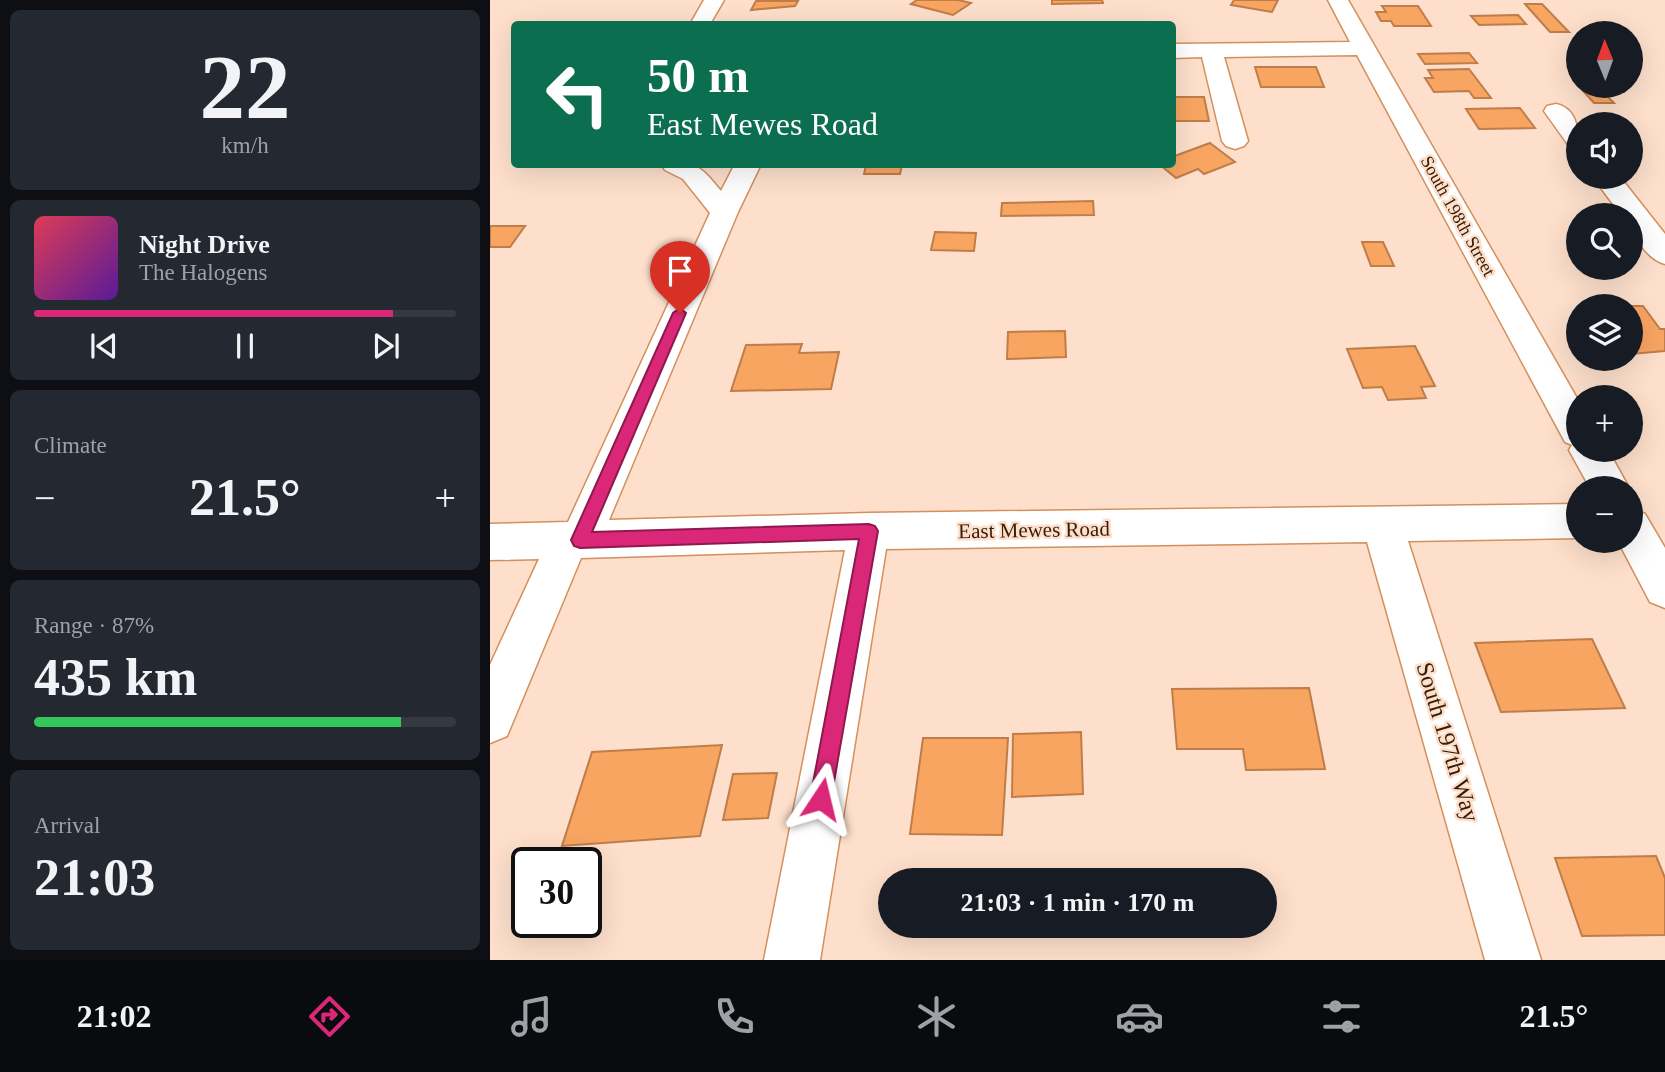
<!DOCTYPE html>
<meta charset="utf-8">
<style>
:root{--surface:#171b24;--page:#242831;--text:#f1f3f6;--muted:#9ea1a6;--line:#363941;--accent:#db2777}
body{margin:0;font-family:Georgia,serif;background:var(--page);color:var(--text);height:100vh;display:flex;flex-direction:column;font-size:26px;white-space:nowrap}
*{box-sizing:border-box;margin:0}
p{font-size:23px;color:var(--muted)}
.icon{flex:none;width:38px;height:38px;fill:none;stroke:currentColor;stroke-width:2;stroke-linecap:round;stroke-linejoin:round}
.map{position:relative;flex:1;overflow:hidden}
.sheet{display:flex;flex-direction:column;gap:10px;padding:10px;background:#0d0f14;width:490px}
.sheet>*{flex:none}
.banner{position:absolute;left:21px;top:21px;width:665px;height:147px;border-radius:7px;box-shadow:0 7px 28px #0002;background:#0b6e4f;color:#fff;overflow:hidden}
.needle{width:46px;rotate:359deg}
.tools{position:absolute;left:1076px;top:21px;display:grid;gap:14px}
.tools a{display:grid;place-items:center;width:77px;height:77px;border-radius:50%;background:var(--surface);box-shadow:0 7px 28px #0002;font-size:35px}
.speed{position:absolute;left:21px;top:847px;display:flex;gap:14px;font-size:35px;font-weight:700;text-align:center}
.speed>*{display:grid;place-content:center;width:91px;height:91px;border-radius:50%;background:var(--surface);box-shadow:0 7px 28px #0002;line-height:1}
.speed .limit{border:4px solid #111;border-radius:10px;background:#fff;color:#111}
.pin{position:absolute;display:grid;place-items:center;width:60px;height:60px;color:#fff;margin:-72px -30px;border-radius:50% 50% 50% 0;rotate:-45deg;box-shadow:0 0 7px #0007}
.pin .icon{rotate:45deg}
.me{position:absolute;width:77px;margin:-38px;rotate:10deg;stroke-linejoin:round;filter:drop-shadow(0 0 5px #0008)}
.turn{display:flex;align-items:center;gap:24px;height:147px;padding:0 21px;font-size:32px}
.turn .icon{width:91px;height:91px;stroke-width:2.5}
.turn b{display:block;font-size:49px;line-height:60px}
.big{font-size:52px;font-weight:600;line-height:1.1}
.sheet .tile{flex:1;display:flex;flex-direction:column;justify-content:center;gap:10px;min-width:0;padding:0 24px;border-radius:10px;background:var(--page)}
.sheet .dial{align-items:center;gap:0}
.dial b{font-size:91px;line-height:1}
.song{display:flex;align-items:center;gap:21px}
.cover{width:84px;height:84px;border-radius:10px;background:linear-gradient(135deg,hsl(350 70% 55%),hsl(270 70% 35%))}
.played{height:7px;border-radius:4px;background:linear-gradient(90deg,var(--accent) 85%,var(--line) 85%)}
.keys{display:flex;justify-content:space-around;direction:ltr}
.heat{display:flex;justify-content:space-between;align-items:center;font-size:38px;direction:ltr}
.charge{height:10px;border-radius:5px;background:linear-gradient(90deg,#34c759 87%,var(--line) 0)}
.trip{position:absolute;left:388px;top:868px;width:399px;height:70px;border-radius:35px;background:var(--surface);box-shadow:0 7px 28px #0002;font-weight:600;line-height:70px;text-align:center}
.dock{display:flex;height:112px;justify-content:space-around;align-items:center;background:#090b0e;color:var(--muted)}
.dock .icon{width:49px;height:49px}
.dock .current{color:var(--accent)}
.dock b{font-size:32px;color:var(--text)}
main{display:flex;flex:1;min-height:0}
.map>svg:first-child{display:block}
.building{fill:#f9a562;stroke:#bf7d49;stroke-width:2}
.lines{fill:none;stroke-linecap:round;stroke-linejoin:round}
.minor-casing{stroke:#d4905c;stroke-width:3}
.minor{fill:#fff;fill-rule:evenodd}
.route{fill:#db2777;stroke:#8e194d;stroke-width:2}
.labels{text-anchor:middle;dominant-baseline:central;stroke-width:5;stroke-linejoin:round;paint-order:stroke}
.far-street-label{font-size:18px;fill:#371c06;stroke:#fddfcb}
.street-label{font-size:21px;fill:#371c06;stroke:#fddfcb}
.near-street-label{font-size:24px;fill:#371c06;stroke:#fddfcb}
</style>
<main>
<section class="sheet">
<div class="tile dial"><b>22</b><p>km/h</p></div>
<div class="tile">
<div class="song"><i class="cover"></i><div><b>Night Drive</b><p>The Halogens</p></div></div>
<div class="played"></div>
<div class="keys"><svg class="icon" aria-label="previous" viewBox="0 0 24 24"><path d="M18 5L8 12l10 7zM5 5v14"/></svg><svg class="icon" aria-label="pause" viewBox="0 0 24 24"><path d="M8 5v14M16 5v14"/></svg><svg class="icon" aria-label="next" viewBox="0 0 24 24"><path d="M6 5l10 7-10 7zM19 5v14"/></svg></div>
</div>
<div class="tile"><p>Climate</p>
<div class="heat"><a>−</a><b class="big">21.5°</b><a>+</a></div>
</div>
<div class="tile"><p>Range · 87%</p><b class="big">435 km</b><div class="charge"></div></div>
<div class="tile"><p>Arrival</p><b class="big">21:03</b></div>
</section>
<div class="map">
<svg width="1175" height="960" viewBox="0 0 1175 960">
<rect width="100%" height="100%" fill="#fddfcb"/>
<!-- building -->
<g class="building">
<path d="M427,0H468L481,3L463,15L421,4Z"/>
<path d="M562,0H612L613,3L562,4Z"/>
<path d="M744,0H788L782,12L741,5Z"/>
<path d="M266,1H308L305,6L261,10Z"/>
<path d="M1035,4H1052L1079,32H1060Z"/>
<path d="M892,6H928L941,26H904L901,21H891L886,12H896Z"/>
<path d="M1028,15L1036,24L989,25L981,16Z"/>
<path d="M979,53L987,63L935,64L928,54Z"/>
<path d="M765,67H826L834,87H771Z"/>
<path d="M979,69L1001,98H984L979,91L944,92L935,78H943L938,70Z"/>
<path d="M1085,82H1088V86H1128L1133,92H1113L1124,103H1104Z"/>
<path d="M682,97H714L719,121H682Z"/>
<path d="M1030,108L1045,128L989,129L976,109Z"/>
<path d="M720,143L745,162L714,174L708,169L686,178L669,164H682V157Z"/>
<path d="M376,165H412L410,174H374Z"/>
<path d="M603,201L604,215L511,216L512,203Z"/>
<path d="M0,226H35L20,247H0Z"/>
<path d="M445,232L486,233L484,251L441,250Z"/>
<path d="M872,242H893L904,266H881Z"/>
<path d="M1141,306H1153L1170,329H1175V351L1141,354Z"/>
<path d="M575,331L576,357L517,359L518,332Z"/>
<path d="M312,344L309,353L349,352L341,389L241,391L256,345Z"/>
<path d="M925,346L945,386L931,387L936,398L898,400L892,387L873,388L857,349Z"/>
<path d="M1102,639L1135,708L1011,712L985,643Z"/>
<path d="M819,688L835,769L756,770L753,749H687L682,689Z"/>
<path d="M591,732L593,794L522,797L523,734Z"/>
<path d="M433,738H518L512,835L420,834Z"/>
<path d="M232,745L210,836L72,846L102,752Z"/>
<path d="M287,773L278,818L233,820L243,774Z"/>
<path d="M1166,856L1175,878V935L1092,936L1065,858Z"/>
</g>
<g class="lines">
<!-- minor casing -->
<g class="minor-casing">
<g id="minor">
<path d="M214,0H234L220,24H204L202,21Z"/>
<path d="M838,0H858L1088,400V450H1118L1139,488H1100L1079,450L1082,445L1075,442L867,55L734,57L758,141L754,146L745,149L736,146L732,141L712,57L682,58V44L860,42Z"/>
<path d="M1066,104C1088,109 1088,130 1088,149L1079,146L1054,111L1057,106Z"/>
<path d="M171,164C208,164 207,162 231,191L245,164H271L248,212L119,520L379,513L1088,504V538L918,541L1051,960H995L877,542L396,549L330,960H274L355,550L91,558L17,736L0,743V665L49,559L0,560V524L78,522L220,213L193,179L175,170Z"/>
<path d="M1103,177H1130L1175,234V264C1156,259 1141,234 1141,215H1131Z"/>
<path d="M1141,508L1155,514L1175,548V608L1160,602L1128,541H1141Z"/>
</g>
</g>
<!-- minor -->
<use href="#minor" class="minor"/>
</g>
<!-- route -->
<path class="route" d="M190,308L196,313L102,532L379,524L385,526L388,531L341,799L338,807L331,810L323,807L320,799L369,539L90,548L84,546L81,540L183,313Z"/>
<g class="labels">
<!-- far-street labels -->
<g class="far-street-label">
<text transform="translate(968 216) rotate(61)">South 198th Street</text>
</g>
<!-- street labels -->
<g class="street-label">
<text transform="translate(544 530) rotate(-1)">East Mewes Road</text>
</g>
<!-- near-street labels -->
<g class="near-street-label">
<text transform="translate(958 742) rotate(73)">South 197th Way</text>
</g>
</g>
</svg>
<div class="tools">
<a><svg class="needle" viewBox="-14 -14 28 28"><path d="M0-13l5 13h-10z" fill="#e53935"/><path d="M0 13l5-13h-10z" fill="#9ea1a6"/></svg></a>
<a><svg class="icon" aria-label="sound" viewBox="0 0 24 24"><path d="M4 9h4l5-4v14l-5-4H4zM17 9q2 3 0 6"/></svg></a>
<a><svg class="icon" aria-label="search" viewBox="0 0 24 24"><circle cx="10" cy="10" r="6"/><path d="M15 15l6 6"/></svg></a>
<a><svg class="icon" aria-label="layers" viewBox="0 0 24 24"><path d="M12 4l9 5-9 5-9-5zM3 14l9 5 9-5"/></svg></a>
<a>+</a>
<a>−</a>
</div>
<div class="speed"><div class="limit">30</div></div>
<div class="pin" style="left:190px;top:313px;background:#d93025"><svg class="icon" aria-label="arrive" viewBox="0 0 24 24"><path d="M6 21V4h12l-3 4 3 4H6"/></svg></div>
<svg class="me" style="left:331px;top:799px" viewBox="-20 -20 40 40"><path d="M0-17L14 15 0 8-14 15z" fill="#db2777" stroke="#fff" stroke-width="4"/></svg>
<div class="trip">21:03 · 1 min · 170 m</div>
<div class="banner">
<div class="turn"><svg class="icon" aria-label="left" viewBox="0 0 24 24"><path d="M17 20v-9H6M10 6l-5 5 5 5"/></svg><div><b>50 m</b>East Mewes Road</div></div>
</div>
</div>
</main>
<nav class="dock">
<b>21:02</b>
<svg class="icon current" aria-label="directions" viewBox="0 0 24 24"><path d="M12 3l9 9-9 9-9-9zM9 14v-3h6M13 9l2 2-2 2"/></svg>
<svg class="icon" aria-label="music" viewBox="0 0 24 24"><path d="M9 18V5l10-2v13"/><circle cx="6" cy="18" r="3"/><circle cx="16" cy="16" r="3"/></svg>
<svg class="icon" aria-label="phone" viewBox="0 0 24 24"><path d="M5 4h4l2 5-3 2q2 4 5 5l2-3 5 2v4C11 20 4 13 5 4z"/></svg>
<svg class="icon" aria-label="climate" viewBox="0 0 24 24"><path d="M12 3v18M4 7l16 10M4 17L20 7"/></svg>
<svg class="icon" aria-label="car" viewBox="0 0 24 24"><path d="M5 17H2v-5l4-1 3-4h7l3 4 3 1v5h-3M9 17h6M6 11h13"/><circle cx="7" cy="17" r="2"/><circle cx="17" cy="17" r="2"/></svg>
<svg class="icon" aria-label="filters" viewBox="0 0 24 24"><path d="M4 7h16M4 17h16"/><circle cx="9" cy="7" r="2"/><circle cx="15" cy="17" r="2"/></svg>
<b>21.5°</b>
</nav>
